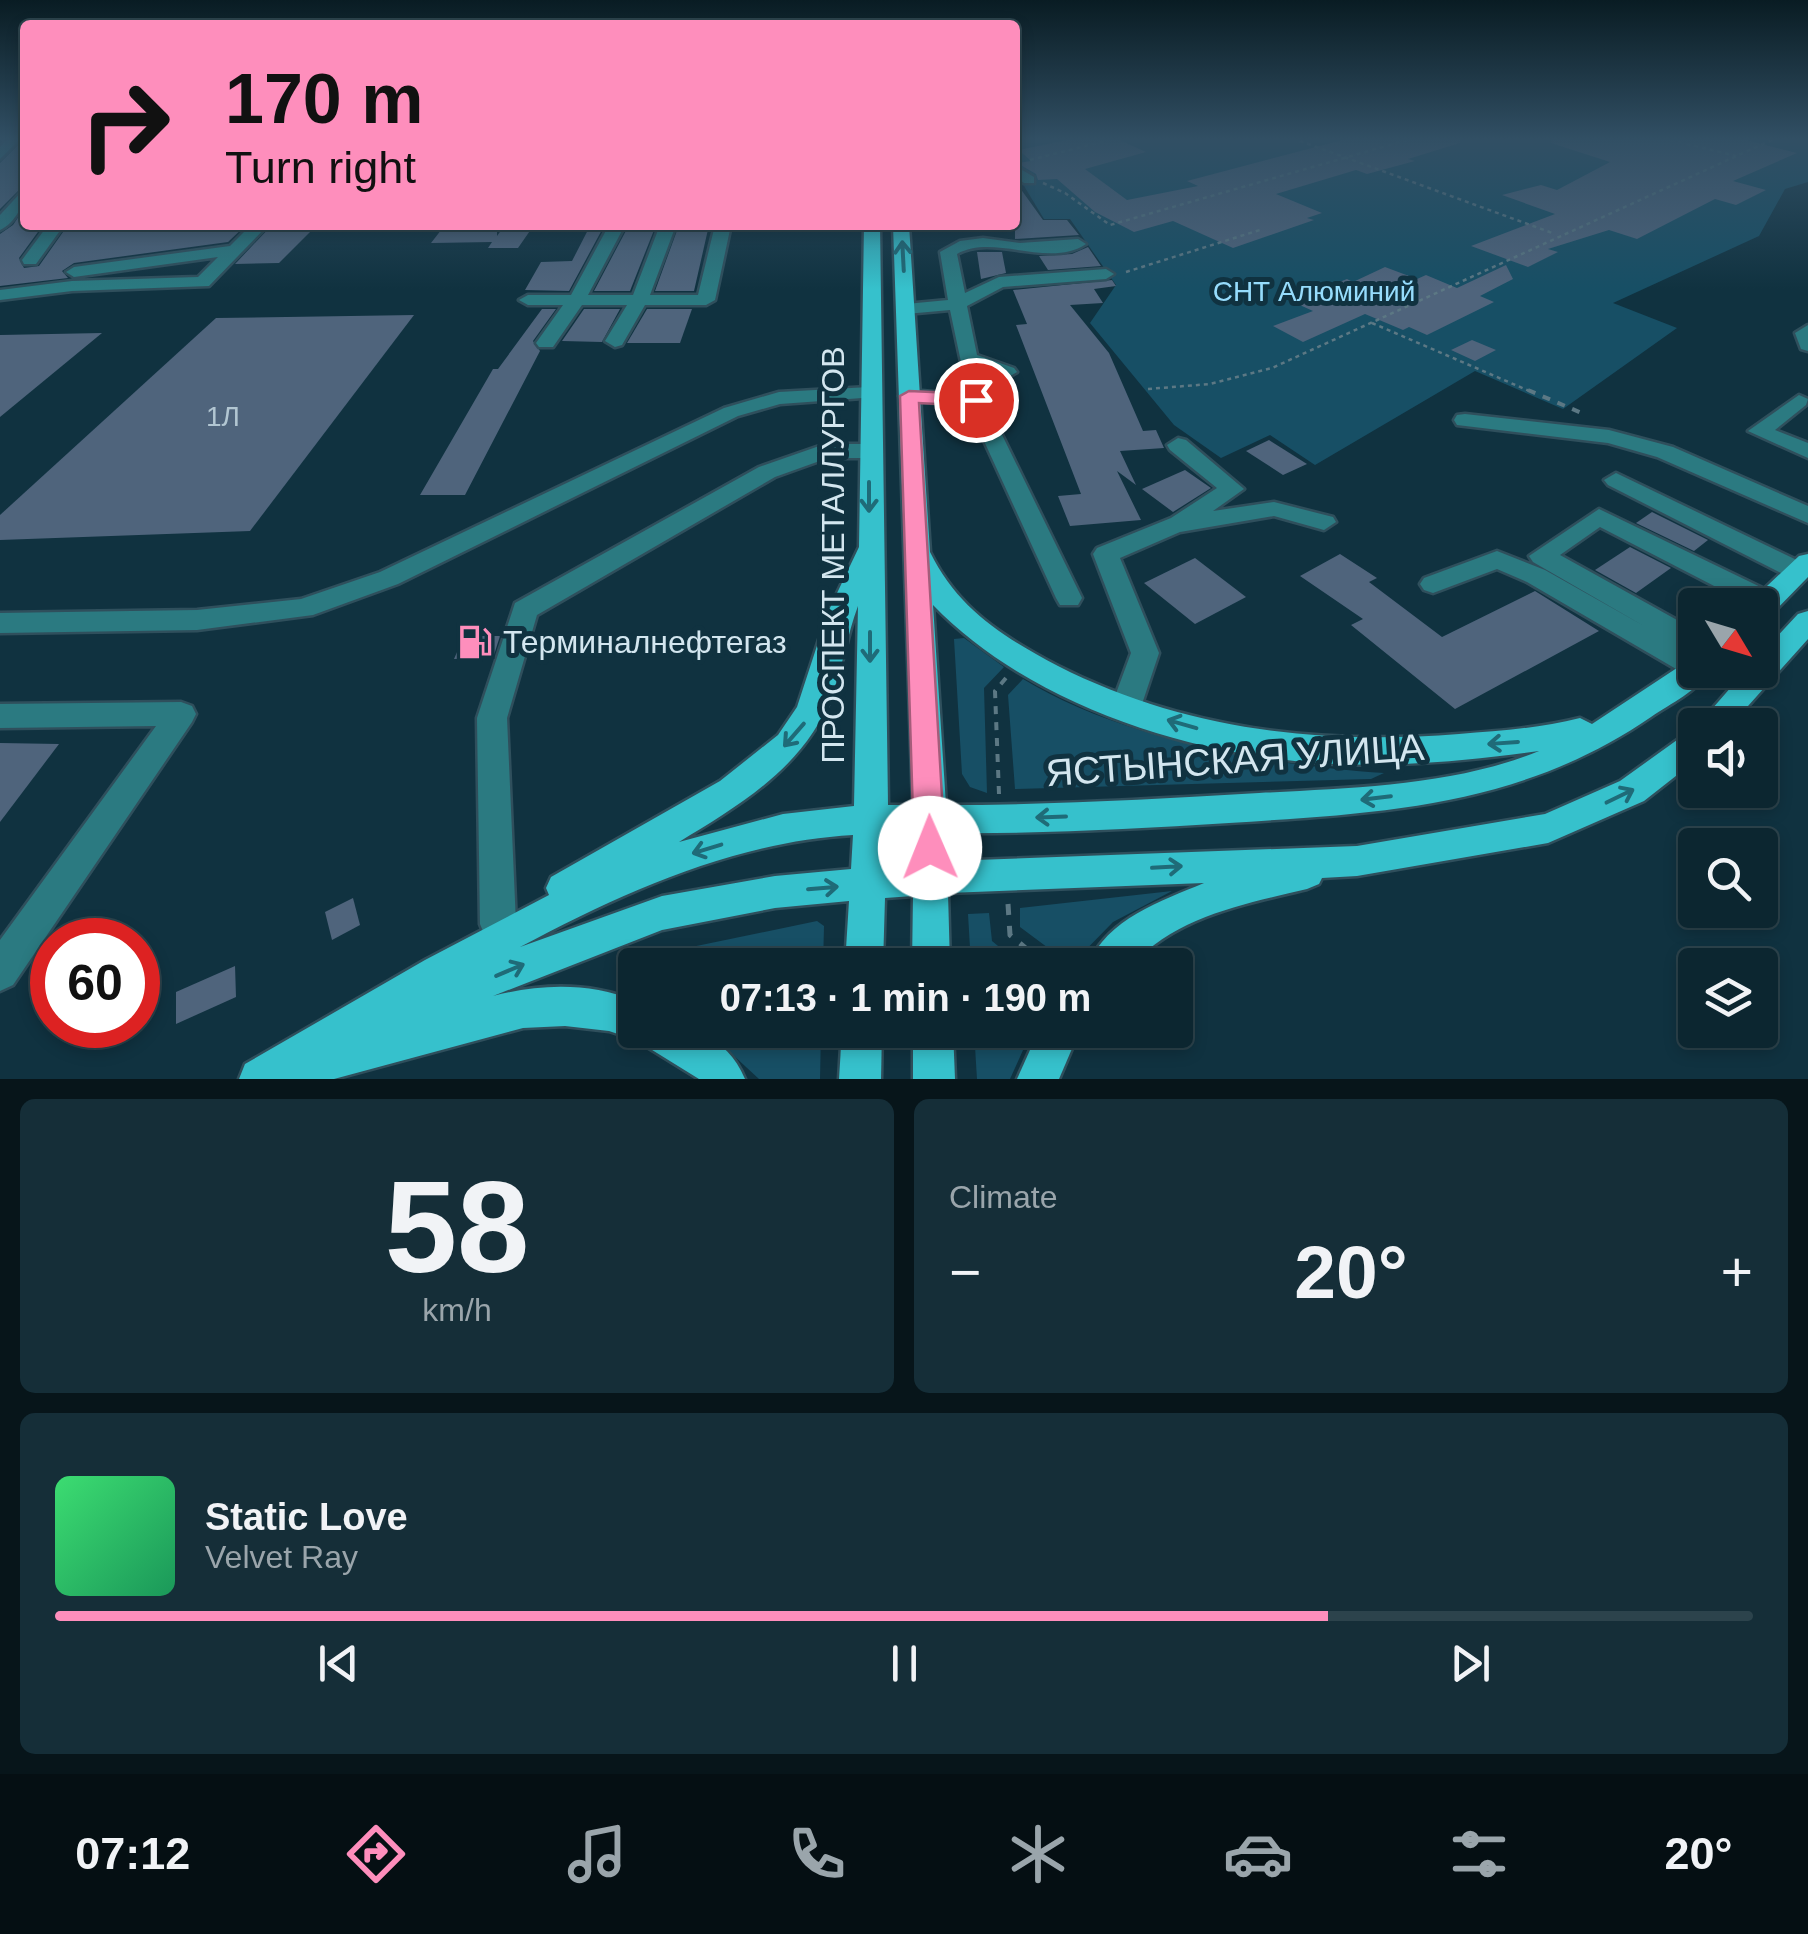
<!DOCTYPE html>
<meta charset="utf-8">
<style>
:root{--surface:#0c2630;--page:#152e38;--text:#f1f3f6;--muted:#9aa5ab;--line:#2c434c;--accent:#fe8ebc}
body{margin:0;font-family:Helvetica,sans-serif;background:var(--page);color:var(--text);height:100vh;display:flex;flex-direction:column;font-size:38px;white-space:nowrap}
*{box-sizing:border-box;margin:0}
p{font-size:32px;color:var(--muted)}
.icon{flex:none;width:55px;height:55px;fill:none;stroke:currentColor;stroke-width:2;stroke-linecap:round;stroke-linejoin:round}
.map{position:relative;height:1079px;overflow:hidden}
.panel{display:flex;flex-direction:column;gap:20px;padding:20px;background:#07151a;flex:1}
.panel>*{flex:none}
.top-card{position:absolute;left:20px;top:20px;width:1000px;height:210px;border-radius:10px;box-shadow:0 5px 15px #0003,0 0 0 2px var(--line);background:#fe8ebc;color:#111;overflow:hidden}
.needle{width:65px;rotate:128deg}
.tools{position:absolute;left:1678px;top:588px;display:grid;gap:20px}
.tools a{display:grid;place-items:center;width:100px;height:100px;border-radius:10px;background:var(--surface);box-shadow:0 5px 15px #0003,0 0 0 2px var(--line);font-size:50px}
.speed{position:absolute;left:30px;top:918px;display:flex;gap:20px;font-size:50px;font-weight:700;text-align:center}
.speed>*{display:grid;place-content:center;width:130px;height:130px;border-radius:50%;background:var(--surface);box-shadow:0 5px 15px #0003,0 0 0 2px var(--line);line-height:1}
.speed .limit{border:15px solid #d22;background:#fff;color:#111}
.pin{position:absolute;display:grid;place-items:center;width:85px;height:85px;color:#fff;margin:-42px;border:5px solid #fff;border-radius:50%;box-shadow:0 2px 10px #0007}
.me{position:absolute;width:110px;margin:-55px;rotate:359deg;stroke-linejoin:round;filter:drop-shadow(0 0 8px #0008)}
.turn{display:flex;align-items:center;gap:35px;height:210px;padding:0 40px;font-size:45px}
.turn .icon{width:130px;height:130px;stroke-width:2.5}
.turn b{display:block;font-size:70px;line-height:85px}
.big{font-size:75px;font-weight:700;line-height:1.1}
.panel .widget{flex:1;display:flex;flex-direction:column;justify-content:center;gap:15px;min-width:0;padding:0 35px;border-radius:15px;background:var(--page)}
.panel .dial{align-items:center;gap:0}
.dial b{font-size:130px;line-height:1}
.song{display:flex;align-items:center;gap:30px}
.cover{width:120px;height:120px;border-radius:15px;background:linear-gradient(135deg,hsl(140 70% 55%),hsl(150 70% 35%))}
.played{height:10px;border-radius:5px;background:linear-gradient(90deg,var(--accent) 75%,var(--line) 75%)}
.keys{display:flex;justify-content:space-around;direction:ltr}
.heat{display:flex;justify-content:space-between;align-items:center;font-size:55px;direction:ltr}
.panel .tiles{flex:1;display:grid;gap:20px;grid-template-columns:1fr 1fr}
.widget:last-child{grid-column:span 2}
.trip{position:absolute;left:618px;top:948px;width:575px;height:100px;border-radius:10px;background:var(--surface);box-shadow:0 5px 15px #0003,0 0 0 2px var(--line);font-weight:700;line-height:100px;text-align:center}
.menu{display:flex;height:160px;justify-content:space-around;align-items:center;background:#050f13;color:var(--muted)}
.menu .icon{width:70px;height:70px}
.menu .current{color:var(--accent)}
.menu b{font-size:45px;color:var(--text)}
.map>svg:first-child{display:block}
.green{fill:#174f65}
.building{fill:#4f647c}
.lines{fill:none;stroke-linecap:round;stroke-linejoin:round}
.minor-casing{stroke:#2f4f5c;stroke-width:5}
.major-casing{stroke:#2f4f5c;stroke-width:5}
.path-far2{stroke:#5c7884;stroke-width:2.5;stroke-dasharray:4 4;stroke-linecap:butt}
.path-far1{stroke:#5c7884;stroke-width:4;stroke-dasharray:8 8;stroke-linecap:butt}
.path{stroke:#5c7884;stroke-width:5;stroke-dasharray:11 11;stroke-linecap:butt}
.minor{fill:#2b7a81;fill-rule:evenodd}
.major{fill:#36c1cc;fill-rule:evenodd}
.oneway{stroke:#1f6b78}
.route{fill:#fe8ebc;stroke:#a55c7a;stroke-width:2.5}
.labels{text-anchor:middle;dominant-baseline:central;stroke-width:10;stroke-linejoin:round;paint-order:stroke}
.far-park-label{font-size:28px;fill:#96dcfc;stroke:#103240}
.number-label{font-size:28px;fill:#b2c6d2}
.street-label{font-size:32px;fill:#d3e6ef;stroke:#103240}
.poi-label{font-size:32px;fill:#d3e6ef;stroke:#103240;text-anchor:start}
.near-street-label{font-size:38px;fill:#d3e6ef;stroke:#103240}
</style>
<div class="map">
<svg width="1808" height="1079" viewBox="0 0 1808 1079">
<rect width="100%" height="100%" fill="#103240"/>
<!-- green -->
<g class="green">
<path d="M1015,138H1808V182L1785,189L1759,236L1613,303L1677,328L1563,409L1475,371L1315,465L1270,435L1221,458L1174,425L1090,323L1116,285L1070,219H1044L1021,181L1015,179Z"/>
<path d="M964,638L1004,667L984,688L987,793L970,787L962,774L954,639Z"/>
<path d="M1023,679C1121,739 1271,766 1384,773L1371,779L1015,789L1008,695Z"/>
<path d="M1172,891L1113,922L1071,965L1020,927V908Z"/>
<path d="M989,913L992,941L1021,965H971L968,914Z"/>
<path d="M817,921L824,926L823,965H640L677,950Z"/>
<path d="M706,1030H821L820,1079H759Z"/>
<path d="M974,1030H1032L1010,1079H977Z"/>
</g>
<!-- building -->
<g class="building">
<path d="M25,138V184L0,209V163Z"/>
<path d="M1076,138H1115L1146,152L1085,169L1127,200L1198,186L1187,181L1350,138H1460V143L1408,159L1415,161L1367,174L1356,170L1276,194L1322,213L1307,218L1314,220L1233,248L1173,221L1134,232L1095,212L1057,179L1038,180L1036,174L1017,163L1031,161L1019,150Z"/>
<path d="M1552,138H1738L1797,153L1733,181L1766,190L1736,205L1715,199L1637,239L1609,230L1548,249L1558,252L1528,267L1471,246L1555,214L1502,195L1541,185L1557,190L1610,162L1551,143Z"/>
<path d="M1015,181L1043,220H1067L1079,235L1015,239Z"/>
<path d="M25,207V225H43L19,258L24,268L39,266L68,225H246L228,242L74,263L62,271L68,278L0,286V234L13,225Z"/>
<path d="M272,225H317L279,263L235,264Z"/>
<path d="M445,225H497V236L505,225H534L518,248H488L492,242L431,243Z"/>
<path d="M629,225H656L630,291H594Z"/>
<path d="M679,225H709L694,291H655Z"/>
<path d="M590,226H604L569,291L525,290L541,262L572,261Z"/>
<path d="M1088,247L1101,266L1048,270L1039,256L1072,254Z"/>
<path d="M977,252H1002L1006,273L981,279Z"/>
<path d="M1506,265L1513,279L1480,296L1494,302L1427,335L1409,327L1403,330L1365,314L1303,342L1273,326L1313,311L1291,301L1347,279L1353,282L1385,267L1417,279L1426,275L1457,288Z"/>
<path d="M1112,280L1116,286L1094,289L1103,303L1070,305L1109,353L1143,431L1156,430L1164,448L1120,451L1136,485L1117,471L1141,520L1070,526L1058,496L1081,494L1016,325L1027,324L1013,290Z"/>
<path d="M542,309H556L533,341L540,351L465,495H420L493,369H498Z"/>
<path d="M584,309H620L602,342L562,341Z"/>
<path d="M647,309H692L680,343H627Z"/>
<path d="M414,315L250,531L0,540V515L216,318Z"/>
<path d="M102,333L0,417V335Z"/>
<path d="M1472,340L1496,350L1475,361L1451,350Z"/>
<path d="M1269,440L1307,464L1283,475L1246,451Z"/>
<path d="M1185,470L1211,488L1173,512L1142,489Z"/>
<path d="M1652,512L1708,540L1694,551L1636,523Z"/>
<path d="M1630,547L1671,568L1636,593L1595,570Z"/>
<path d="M1340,554L1377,578L1369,582L1442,637L1535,591L1599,631L1455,709L1351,625L1363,619L1300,576Z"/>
<path d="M1195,558L1246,597L1195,624L1144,583Z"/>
<path d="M464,636H500L493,658L454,659Z"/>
<path d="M0,743L59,744L0,822Z"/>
<path d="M353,898L360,925L332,940L325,912Z"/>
<path d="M235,966L236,997L176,1024V992Z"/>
</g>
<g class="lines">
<!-- minor casing -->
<g class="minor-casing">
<g id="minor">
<path d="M8,138H21L0,159V147Z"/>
<path d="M1015,166L1034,177V183H1024L1015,176Z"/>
<path d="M25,188C25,204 15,223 0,230V215Z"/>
<path d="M48,225H64L36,264H24L22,260Z"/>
<path d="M251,225H268L209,286L72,291L0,300V290L72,281L198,277L218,257L74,277L66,272L74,267L230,246Z"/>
<path d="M609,225H625L588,295H633L660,225H676L650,295H698L715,225H731L715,300L706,305H645L622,345L615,347L605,341L627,305H582L553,347H539L536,343L563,305H528L519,300L528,295H571Z"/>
<path d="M983,238L1020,243L1078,239L1086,244C1049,269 994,233 957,254L965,293L999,277L1106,269L1114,274L1106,279L1003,287L967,306L977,355L1014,368L1017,372L1007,378L961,362L950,310L906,314L897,309L906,304L948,300L940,252L960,241Z"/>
<path d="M1808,325V351L1801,349L1795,333Z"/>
<path d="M869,387L879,393L876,397L780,404L738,416L398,584L313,615L197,630L0,633V613L197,610L301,599L380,572L724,408L779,392Z"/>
<path d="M909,390L983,396L1082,598L1078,605H1060L1056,598L968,406L902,400L899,396L902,392Z"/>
<path d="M1799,395L1808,399L1806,405L1775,430L1808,443V458L1748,431Z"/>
<path d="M1465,414L1609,430L1673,447L1808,506V523L1657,457L1608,443L1457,425L1454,420L1457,415Z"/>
<path d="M1178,438L1186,440L1244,489L1213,511L1274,502L1333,517L1336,522L1324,530L1274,516L1180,532L1120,558L1159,653L1141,707L1137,715L1126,719L1115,715L1111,707L1131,653L1093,554L1097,548L1171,518L1217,488L1170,450L1167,445Z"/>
<path d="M825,444H869L880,451L869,458H828L775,477L537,615L507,718L516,924L511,936L498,941L485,936L480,924L477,718L515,603L759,467Z"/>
<path d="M1616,473L1807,565L1808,576L1798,580L1789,577L1608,485L1604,480Z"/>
<path d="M1599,509L1777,595L1780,602L1777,609H1760V605H1751L1600,527L1560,555L1695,630V653L1686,651L1695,656V670H1709L1705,677L1695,680L1527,582L1497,569L1433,593L1424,590L1420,584L1424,578L1497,551L1545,570L1644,626L1533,562L1529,556Z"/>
<path d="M181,702L192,706L196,714L192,722L13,985L0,991V940L156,726L0,728V704Z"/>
</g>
</g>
<!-- major casing -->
<g class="major-casing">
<g id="major">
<path d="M864,225H880L888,805H913L893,225H909L930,552C958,609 1003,637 1058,666C1184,730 1320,745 1459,734C1500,731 1540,728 1580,718L1592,724L1686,662L1695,660V670H1710C1699,690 1670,704 1651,717C1520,807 1382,813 1229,823C1135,829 1041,834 947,833L948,861L1357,846L1545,814L1620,781L1684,735L1695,732V761L1644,801L1548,843L1357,876L1322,878L1319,884L1307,889C1245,904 1177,916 1132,965H1088C1107,919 1161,901 1204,883L948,893L950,965H912L913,896L885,898L883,965H845L849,901L775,908L662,930L493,996C539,984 590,982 635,1001V1030C683,1030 723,1027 745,1079H699L636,1040L609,1031L565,1026L523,1028L334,1079H239L245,1064L425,960L549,895L546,888L551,877L720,781L778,735L797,707L828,612L859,547ZM933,605C1028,703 1185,754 1319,763C1392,768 1467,761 1539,751C1453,786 1351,788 1259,793C1155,799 1051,805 946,805ZM858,606L854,806L783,814L679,842C740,805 806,766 832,695C843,666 847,635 858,606ZM887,834H913V864L886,866ZM853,835L851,869L775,876L662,896L520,947C624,892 733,842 853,835Z"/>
<path d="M1808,554V577L1770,616L1760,618V605H1749L1750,602L1799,556Z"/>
<path d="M1808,611V639L1731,725H1698L1746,670H1760V655L1798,614Z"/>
<path d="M842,1030H882L881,1079H839Z"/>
<path d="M913,1030H953L955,1079H913Z"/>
<path d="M1039,1030H1080L1059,1079H1017Z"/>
</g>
</g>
<!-- path-far2 -->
<g class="path-far2">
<path d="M1292,138L1555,234"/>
<path d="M1663,138L1736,156"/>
<path d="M1030,160L1117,138"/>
<path d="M1043,183L1065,193L1110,225L1414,138"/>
<path d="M1126,272L1263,229"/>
<path d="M1372,323L1534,393"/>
<path d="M1148,389L1210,384L1272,368L1776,138"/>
</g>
<!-- path-far1 -->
<g class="path-far1">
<path d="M1528,390L1584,414"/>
<path d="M999,794L995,691L1006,678"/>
</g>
<!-- path -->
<path class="path" d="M1008,904L1010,935L1046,965"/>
<!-- minor -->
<use href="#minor" class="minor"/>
<!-- major -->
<use href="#major" class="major"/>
</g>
<!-- one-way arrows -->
<defs><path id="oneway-shaft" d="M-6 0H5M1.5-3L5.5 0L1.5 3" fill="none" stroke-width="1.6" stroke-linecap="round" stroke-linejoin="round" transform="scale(2.5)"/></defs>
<g class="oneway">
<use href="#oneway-shaft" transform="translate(903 256) rotate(-93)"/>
<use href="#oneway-shaft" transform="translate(869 497) rotate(90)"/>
<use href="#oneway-shaft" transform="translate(870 647) rotate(90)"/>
<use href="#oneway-shaft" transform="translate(1182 724) rotate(-164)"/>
<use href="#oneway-shaft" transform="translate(794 735) rotate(131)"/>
<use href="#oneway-shaft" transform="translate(1503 743) rotate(176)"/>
<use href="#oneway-shaft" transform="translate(1620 796) rotate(-26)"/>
<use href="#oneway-shaft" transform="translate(1376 798) rotate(173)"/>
<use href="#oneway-shaft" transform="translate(1051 817) rotate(178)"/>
<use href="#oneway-shaft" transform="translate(707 849) rotate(163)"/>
<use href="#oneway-shaft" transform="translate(1167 867) rotate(-3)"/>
<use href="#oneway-shaft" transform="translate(823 888) rotate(-5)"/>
<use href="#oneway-shaft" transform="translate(510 970) rotate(-23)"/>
</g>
<!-- sky -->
<linearGradient id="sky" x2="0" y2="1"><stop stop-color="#091c23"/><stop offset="0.48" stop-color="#314f64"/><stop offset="1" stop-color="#314f64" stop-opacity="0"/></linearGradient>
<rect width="1808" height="289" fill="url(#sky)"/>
<!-- route -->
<path class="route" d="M909,391L976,394L985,400L976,406L919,403L945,848L941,858L930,862L918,858L914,848L900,396Z"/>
<!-- icons -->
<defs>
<g id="fuel-bare" transform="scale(2.7)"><path d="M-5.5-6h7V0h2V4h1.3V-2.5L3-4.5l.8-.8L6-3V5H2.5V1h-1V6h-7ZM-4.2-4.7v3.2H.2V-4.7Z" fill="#fe8ebc" stroke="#103240" stroke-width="2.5" paint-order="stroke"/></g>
</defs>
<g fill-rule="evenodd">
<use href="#fuel-bare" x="475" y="642"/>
</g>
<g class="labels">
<!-- far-park labels -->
<g class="far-park-label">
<text x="1314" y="291">СНТ Алюминий</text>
</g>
<!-- number labels -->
<g class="number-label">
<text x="223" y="416">1Л</text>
</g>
<!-- street labels -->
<g class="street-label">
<text transform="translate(833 555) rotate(-90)">ПРОСПЕКТ МЕТАЛЛУРГОВ</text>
</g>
<!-- poi labels -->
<g class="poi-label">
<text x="503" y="642">Терминалнефтегаз</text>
</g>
<!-- near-street labels -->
<g class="near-street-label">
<text transform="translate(1235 760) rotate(-4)">ЯСТЫНСКАЯ УЛИЦА</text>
</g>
</g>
</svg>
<div class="tools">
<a><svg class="needle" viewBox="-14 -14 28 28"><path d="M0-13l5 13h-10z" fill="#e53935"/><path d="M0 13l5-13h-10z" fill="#9aa5ab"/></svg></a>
<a><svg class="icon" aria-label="sound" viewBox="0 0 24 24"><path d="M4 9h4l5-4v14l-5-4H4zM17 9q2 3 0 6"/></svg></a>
<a><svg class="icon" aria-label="search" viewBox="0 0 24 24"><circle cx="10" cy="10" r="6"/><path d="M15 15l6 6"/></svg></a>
<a><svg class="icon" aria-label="layers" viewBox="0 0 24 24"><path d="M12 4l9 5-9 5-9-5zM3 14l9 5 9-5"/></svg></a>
</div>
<div class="speed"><div class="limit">60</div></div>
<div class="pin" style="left:976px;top:400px;background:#d93025"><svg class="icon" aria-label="arrive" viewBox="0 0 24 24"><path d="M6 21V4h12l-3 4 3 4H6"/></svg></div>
<svg class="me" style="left:930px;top:848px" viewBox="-20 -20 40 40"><circle r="19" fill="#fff"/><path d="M0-13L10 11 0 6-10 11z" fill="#fe8ebc"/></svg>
<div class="trip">07:13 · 1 min · 190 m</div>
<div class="top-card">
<div class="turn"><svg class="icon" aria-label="right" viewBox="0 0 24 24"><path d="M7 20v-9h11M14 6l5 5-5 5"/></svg><div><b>170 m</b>Turn right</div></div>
</div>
</div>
<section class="panel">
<div class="tiles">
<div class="widget dial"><b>58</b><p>km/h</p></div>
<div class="widget"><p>Climate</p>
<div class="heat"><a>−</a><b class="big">20°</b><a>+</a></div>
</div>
<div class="widget">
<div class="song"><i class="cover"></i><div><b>Static Love</b><p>Velvet Ray</p></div></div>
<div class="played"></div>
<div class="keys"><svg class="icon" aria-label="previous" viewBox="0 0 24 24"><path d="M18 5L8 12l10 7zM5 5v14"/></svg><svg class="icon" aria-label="pause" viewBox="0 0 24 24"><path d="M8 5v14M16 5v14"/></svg><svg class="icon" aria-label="next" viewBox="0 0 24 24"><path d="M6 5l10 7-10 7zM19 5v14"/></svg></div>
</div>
</div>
</section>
<nav class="menu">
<b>07:12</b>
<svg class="icon current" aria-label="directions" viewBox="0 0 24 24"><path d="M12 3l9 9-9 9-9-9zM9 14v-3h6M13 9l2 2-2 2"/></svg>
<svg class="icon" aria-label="music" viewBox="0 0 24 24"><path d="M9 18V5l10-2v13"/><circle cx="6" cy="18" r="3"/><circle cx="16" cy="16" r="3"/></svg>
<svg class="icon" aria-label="phone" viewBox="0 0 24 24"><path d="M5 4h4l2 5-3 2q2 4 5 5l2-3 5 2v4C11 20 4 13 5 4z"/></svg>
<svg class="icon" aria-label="climate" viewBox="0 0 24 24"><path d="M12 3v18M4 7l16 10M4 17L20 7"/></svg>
<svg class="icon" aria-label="car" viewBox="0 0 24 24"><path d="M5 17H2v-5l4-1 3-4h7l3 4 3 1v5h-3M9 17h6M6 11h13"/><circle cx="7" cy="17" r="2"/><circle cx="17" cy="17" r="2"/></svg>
<svg class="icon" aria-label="filters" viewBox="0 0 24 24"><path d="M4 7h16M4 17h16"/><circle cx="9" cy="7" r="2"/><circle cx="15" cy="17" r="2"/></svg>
<b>20°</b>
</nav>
